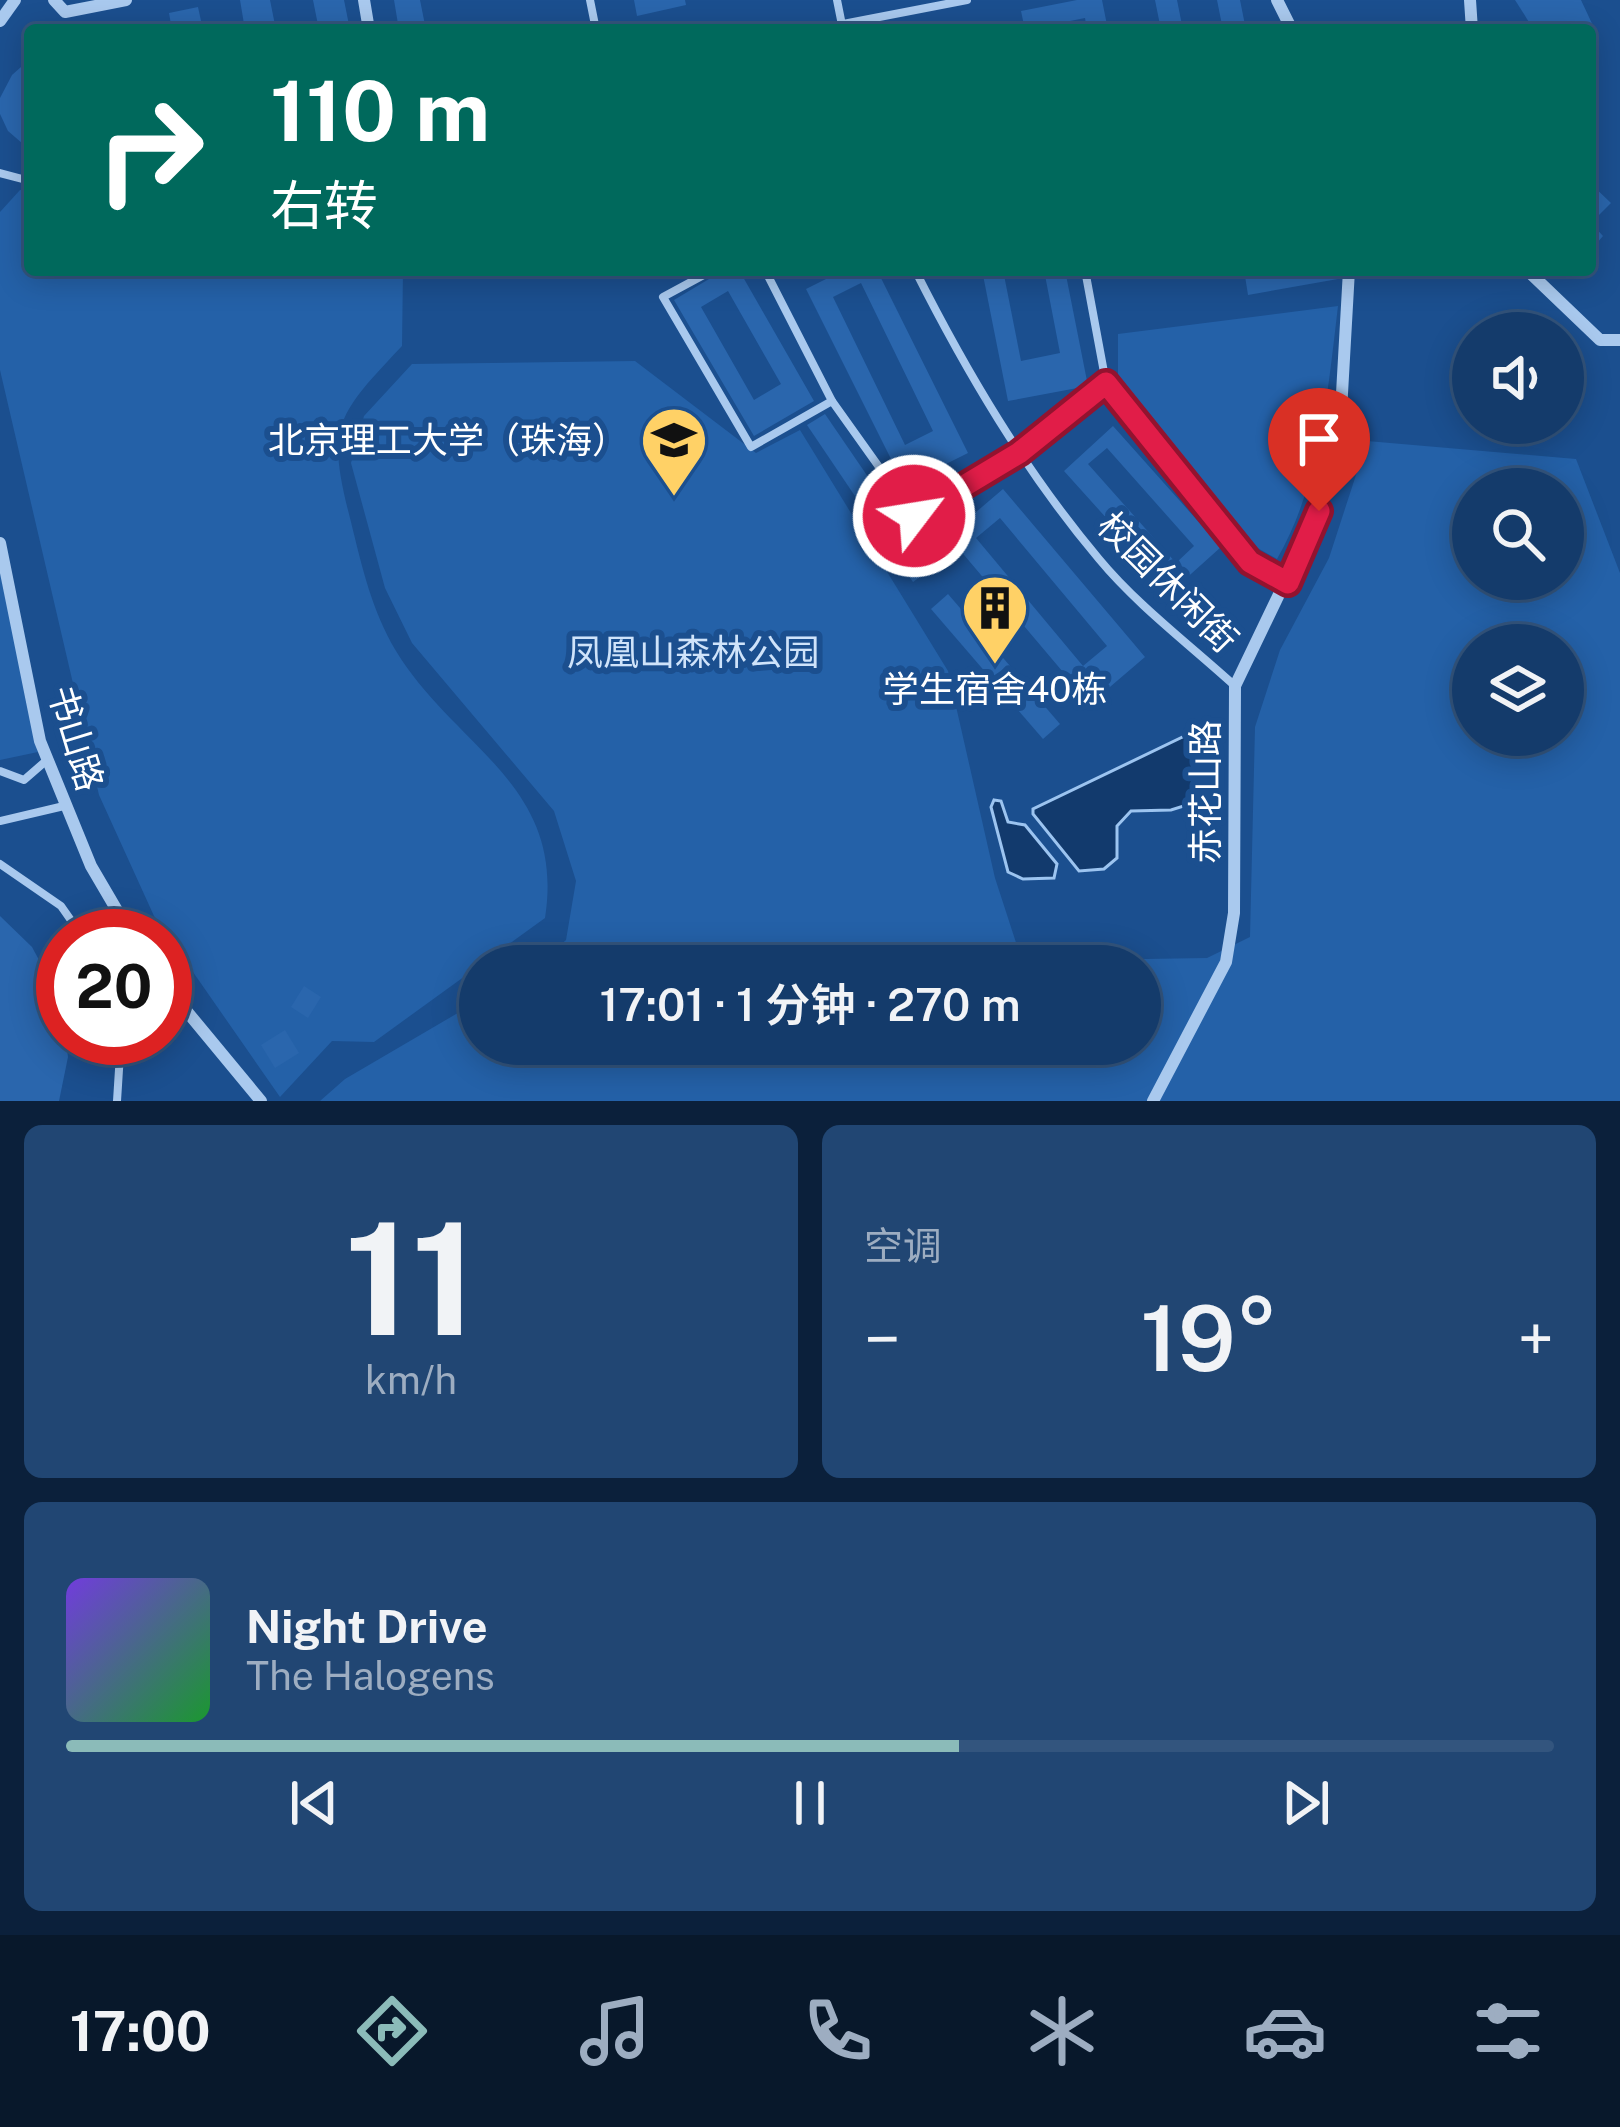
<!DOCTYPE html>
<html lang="zh">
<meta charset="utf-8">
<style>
:root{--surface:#143b6b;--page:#214673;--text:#f1f3f6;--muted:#9dadc1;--line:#33557e;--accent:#8bbbb9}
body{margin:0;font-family:"Public Sans","Noto Sans SC",sans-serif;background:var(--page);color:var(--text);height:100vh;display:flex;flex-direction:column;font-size:45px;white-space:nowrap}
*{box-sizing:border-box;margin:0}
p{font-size:39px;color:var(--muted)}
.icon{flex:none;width:66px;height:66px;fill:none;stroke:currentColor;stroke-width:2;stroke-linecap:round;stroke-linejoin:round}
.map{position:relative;height:1101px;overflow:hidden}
.side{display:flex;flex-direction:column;gap:24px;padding:24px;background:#0b203b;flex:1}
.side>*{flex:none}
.banner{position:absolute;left:24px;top:24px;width:1572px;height:252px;border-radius:12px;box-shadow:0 6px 30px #0003,0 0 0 3px var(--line);background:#00695c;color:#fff;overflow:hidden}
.controls{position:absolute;left:1452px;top:312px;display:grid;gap:24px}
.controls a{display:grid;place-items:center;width:132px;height:132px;border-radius:50%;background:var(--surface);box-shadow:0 6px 30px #0003,0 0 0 3px var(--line);font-size:60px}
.speed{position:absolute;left:36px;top:909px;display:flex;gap:24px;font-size:60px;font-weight:700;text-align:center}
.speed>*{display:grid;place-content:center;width:156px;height:156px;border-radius:50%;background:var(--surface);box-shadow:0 6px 30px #0003,0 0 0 3px var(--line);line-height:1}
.speed .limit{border:18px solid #d22;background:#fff;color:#111}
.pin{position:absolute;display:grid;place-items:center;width:102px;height:102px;color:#fff;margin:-123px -51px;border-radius:50% 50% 50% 0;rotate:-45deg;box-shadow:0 0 12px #0007}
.pin .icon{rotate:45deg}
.me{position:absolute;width:132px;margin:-66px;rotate:59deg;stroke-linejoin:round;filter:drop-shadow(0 0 9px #0008)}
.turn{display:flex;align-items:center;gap:42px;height:252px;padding:0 48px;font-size:54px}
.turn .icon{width:156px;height:156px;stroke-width:2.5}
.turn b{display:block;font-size:84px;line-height:102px}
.big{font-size:90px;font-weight:600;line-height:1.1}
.side .tile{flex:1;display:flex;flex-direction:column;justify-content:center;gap:18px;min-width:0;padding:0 42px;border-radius:18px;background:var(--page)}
.side .dial{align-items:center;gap:0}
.dial b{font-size:156px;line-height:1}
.song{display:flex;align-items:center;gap:36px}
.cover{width:144px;height:144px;border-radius:18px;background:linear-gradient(135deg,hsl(260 70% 55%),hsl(130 70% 35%))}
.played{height:12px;border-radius:6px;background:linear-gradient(90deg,var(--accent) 60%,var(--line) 60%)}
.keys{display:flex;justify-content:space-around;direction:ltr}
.heat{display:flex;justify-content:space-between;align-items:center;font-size:66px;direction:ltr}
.side .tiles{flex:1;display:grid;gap:24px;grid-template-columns:1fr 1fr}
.tile:last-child{grid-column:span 2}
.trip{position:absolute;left:459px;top:945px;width:702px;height:120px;border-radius:60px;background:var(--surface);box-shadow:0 6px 30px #0003,0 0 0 3px var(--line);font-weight:600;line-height:120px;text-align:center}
.tab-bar{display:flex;height:192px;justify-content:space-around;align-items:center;background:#08182b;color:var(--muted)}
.tab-bar .icon{width:84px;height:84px}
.tab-bar .on{color:var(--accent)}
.tab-bar b{font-size:54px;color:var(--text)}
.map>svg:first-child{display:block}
.green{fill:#2461a8;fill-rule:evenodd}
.water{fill:#123a6d;stroke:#9cc4f0;stroke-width:3}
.building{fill:#2a66ad;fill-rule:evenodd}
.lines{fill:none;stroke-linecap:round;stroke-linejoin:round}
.lane{stroke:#a9c9ee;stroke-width:8}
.street{stroke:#a9c9ee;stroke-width:12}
.route-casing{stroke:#92132f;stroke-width:30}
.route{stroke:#e11d48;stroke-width:21}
.labels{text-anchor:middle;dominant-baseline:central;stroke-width:12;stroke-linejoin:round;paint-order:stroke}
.poi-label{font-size:36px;fill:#fff;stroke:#1b4f8f;text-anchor:end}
.street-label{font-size:36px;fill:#fff;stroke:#1b4f8f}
.park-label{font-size:36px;fill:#cfe3fa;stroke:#1b4f8f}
</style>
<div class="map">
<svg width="1620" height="1101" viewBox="0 0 1620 1101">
<rect width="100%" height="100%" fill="#1b4f8f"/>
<!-- green -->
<g class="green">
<path d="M20,190L30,191V270H403L402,346C335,417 326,426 351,522C362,567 372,611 396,651C455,748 566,784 545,918L374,1042L332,1041L280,1097L154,916L99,795L0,370V212Z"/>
<path d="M1338,306C1328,390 1320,485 1277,559L1247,542L1118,380V334Z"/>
<path d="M635,361L756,453L800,430L948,671L995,878L1022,961L1207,958L1250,937L1255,727L1280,650L1329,558L1367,441L1576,459L1620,573V1101H320L345,1079L480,1000V1044H1140V966H537L566,940L576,881L554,811L412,643L385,588L351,463L364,416L412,364ZM1473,489H1563V579H1473ZM1473,645H1563V735H1473Z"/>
<path d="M0,572L38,752L0,760Z"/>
</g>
<!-- water -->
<g class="water">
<path d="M1195,731L1201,745L1203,800L1171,810L1131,811L1117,826V858L1104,869L1079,871L1033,814V809Z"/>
<path d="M994,800L1001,801L1008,822L1025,825L1057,864L1054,878L1023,879L1008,872L991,807Z"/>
</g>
<!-- building -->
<g class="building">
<path d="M240,0H270L276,30H245Z"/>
<path d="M313,0H344L350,30H319Z"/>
<path d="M394,0H420L426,30H399Z"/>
<path d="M634,0H685L686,5L637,16Z"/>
<path d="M1077,0H1102L1108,30H1087L1085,18L1025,30L1021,11Z"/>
<path d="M1155,0H1177L1183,30H1161Z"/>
<path d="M1217,0H1240L1246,30H1223Z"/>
<path d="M1515,0H1581L1595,30H1534Z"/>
<path d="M198,7L203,30H172L169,13Z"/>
<path d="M30,59V150L8,131L0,114V98L12,75Z"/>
<path d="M1590,183L1611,203L1591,223L1603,236L1590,251Z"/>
<path d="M724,270H739L814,401L754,436L674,300ZM728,291L781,384L754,400L701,307Z"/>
<path d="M844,270H877L968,453L904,485L806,289ZM861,283L933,431L905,445L833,297Z"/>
<path d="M982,270H1003L1021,361L1060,353L1044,270H1065L1088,386L1008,401Z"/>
<path d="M1244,270H1338V279L1248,295Z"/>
<path d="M825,414L931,569L913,582L807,425Z"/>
<path d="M1113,426L1221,547L1172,591L1064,471ZM1107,448L1194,546L1176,563L1088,464Z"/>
<path d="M1003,489L1145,657L1090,704L948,536ZM1000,518L1107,646L1083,666L976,538Z"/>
<path d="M948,594L1060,724L1043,739L931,609Z"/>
<path d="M0,916L32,947L60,999L68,1057L59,1101H0Z"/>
<path d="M304,986L321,997L308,1018L291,1007Z"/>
<path d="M285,1030L299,1053L275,1068L261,1045Z"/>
</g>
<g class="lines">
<!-- lane -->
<g class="lane">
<path d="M590,0L596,30"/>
<path d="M837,0L843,30"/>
<path d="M812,30L967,0"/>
<path d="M0,173L30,181"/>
<path d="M713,270L663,297L751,447L832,401L765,270"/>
<path d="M915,270C967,373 1025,471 1099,559C1137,605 1190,645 1235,686"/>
<path d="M1085,270L1106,383L1250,562L1286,583"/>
<path d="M832,401L914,516L1019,453L1106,383"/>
<path d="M0,771L24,780L47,760"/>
<path d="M0,821L64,806"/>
<path d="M0,864L61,906L82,936"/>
<path d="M165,1016L184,1014"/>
<path d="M117,1101L121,1038"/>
</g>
<!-- street -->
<g class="street">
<path d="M54,0L65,12L126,0"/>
<path d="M364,0L369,30"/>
<path d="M1277,0L1292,30"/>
<path d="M1470,0L1472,30"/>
<path d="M0,21L15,0"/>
<path d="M1527,270L1600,340H1620"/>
<path d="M0,543L40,741L91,866L132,936"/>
<path d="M165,985L261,1101"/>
<path d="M1153,1101L1226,962L1234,913L1235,686L1319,511L1341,411L1349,270"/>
</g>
</g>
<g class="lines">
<!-- route casing -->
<g class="route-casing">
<path id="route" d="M914,516L1019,453L1106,383L1250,562L1288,583L1319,511"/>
</g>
<!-- route -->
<use href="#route" class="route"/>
</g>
<!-- icons -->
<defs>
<g id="university-pin" transform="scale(3.45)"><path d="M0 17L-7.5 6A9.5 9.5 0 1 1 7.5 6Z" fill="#ffd166" stroke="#1b4f8f"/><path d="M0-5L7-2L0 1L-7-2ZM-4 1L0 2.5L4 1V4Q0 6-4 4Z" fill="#111"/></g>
<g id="building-pin" transform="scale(3.45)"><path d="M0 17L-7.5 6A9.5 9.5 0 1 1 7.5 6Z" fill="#ffd166" stroke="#1b4f8f"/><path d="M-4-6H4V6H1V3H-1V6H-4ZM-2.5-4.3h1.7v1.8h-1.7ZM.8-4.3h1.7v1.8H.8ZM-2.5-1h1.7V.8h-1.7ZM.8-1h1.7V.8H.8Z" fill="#111"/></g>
</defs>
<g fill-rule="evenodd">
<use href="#university-pin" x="674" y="440"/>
<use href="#building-pin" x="995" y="608"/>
</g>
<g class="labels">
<!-- poi labels -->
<g class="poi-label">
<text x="628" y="440">北京理工大学（珠海）</text>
<text x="995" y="689" text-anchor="middle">学生宿舍40栋</text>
</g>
<!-- street labels -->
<g class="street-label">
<text transform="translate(1168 582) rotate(45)">校园休闲街</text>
<text transform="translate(76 738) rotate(73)">书山路</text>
<text transform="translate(1205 792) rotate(-90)">赤花山路</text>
</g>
<!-- park labels -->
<g class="park-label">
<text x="693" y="652">凤凰山森林公园</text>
</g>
</g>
</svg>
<div class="controls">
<a><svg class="icon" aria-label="sound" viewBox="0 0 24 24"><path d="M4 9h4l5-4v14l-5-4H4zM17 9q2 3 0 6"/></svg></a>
<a><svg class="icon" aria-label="search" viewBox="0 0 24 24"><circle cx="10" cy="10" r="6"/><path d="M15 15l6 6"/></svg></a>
<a><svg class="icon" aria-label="layers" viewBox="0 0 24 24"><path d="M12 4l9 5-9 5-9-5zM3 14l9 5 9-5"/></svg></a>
</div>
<div class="speed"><div class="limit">20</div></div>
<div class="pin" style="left:1319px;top:511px;background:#d93025"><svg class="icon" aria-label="arrive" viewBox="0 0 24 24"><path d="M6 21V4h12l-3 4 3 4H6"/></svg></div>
<svg class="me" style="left:914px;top:516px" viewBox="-20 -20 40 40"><circle r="17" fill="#e11d48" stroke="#fff" stroke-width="3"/><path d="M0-11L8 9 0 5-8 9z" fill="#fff"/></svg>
<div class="trip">17:01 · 1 分钟 · 270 m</div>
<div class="banner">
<div class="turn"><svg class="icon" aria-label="right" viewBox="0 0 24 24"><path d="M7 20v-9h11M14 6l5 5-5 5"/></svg><div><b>110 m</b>右转</div></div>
</div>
</div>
<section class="side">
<div class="tiles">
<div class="tile dial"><b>11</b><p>km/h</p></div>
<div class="tile"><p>空调</p>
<div class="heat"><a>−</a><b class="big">19°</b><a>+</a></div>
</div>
<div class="tile">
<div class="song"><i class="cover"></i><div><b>Night Drive</b><p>The Halogens</p></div></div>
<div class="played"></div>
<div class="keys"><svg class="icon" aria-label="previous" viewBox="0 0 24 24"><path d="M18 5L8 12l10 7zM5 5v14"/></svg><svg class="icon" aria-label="pause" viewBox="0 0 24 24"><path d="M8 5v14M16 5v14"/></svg><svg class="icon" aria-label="next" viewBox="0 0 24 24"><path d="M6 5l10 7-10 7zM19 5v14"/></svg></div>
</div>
</div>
</section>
<nav class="tab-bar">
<b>17:00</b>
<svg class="icon on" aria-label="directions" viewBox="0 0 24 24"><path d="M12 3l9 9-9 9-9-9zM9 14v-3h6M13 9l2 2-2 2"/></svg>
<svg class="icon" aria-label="music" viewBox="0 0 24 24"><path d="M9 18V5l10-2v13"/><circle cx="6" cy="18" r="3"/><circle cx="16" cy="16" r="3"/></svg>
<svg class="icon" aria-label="phone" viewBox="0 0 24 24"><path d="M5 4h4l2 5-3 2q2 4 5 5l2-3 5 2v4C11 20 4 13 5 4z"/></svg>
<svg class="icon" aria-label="climate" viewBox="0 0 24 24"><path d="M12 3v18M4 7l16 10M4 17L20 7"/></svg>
<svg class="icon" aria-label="car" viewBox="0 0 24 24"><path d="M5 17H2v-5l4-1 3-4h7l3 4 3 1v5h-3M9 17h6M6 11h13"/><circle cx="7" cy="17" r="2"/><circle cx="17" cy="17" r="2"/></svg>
<svg class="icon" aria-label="filters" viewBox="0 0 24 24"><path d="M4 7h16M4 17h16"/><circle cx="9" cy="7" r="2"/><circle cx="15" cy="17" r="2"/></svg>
</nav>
